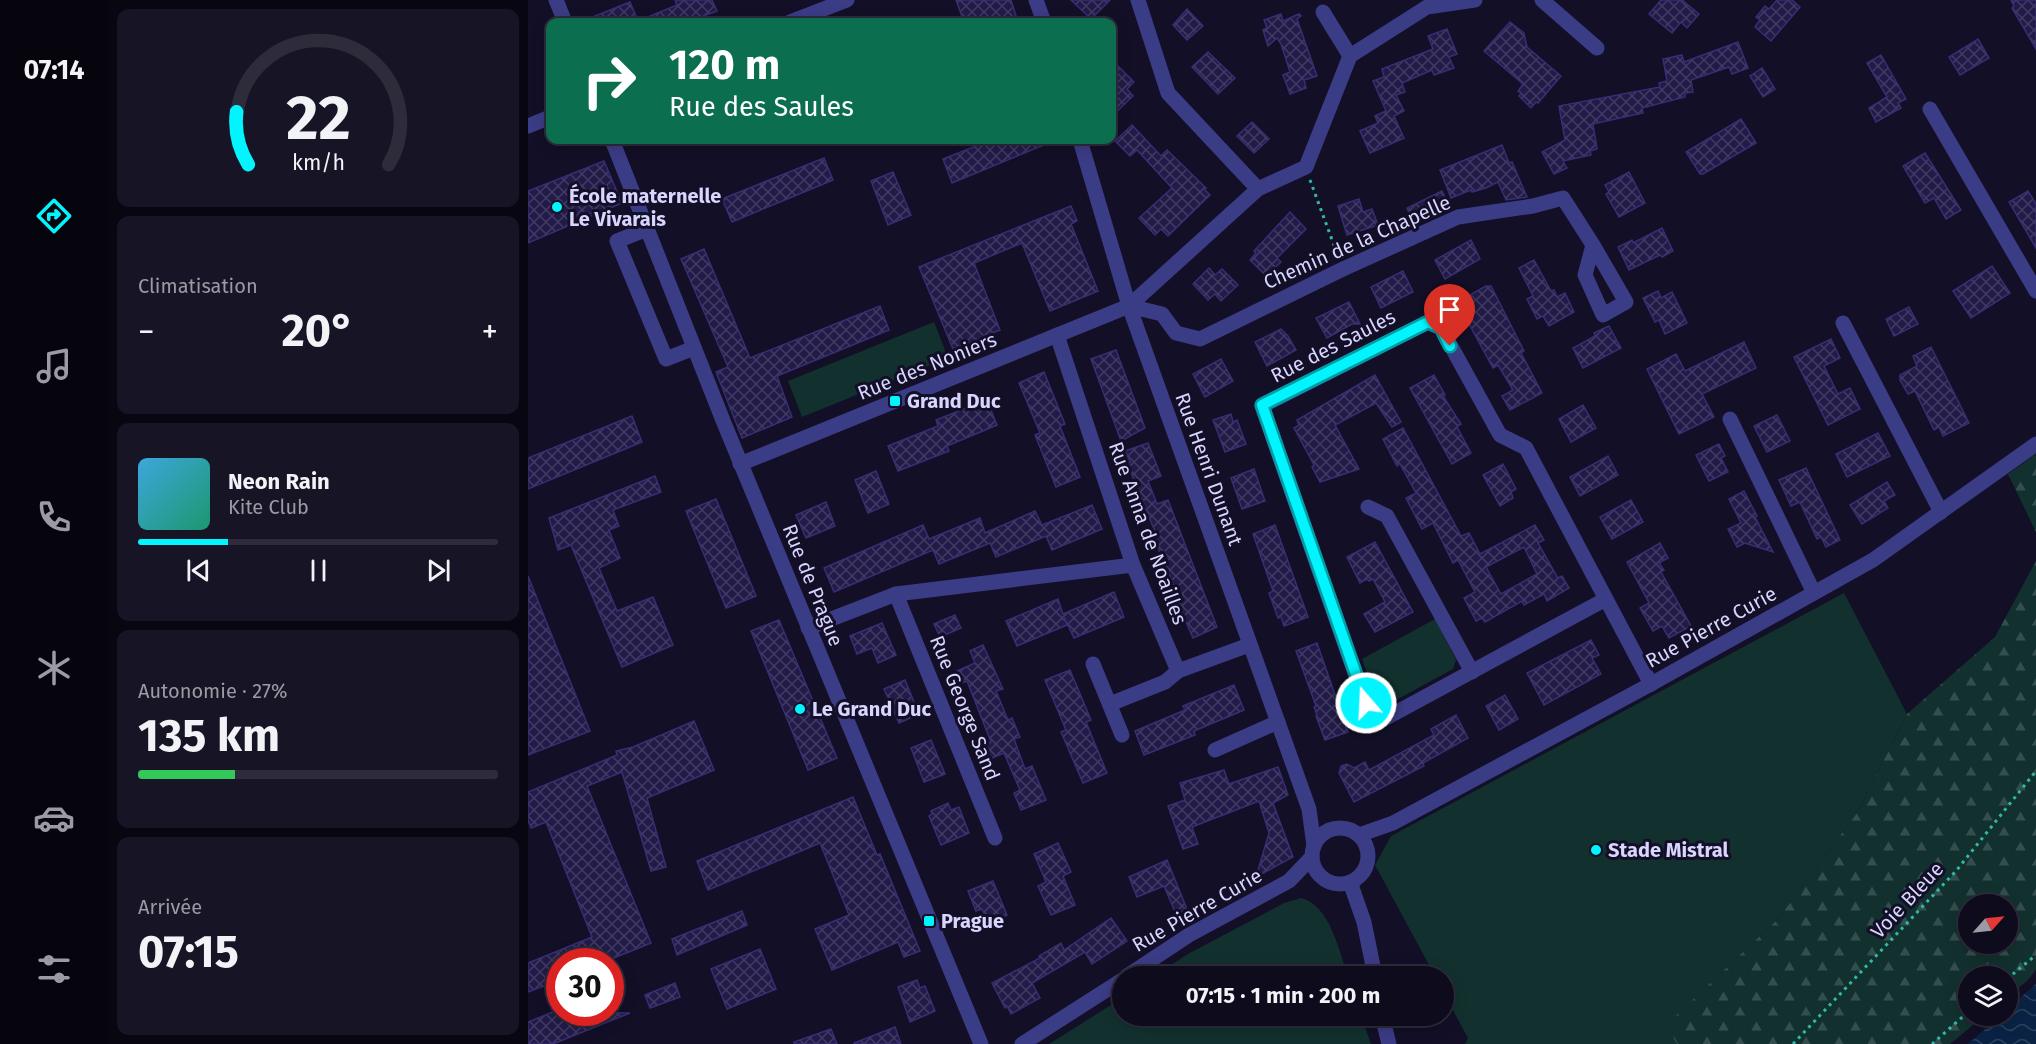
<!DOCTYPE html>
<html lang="fr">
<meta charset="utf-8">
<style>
:root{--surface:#0e0b1d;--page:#171426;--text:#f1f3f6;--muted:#9b9ba4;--line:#2e2b3b;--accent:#02f5fe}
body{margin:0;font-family:"Fira Sans",sans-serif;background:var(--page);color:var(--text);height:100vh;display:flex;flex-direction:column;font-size:22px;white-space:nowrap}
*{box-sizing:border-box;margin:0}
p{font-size:20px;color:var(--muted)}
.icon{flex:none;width:33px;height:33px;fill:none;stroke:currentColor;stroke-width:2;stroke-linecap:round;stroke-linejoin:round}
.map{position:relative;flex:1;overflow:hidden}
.panel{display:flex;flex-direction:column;gap:9px;padding:9px;background:#080610;width:420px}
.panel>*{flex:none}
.guide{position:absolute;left:18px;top:18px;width:570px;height:126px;border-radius:12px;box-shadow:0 3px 15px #0003,0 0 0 2px var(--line);background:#0b6e4f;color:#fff;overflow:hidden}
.needle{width:39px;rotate:63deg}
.buttons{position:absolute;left:1430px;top:894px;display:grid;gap:12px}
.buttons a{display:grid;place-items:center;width:60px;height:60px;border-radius:50%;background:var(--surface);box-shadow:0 3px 15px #0003,0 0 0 2px var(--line);font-size:30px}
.speed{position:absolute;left:18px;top:948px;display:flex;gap:12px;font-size:30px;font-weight:700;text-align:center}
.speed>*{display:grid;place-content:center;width:78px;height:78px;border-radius:50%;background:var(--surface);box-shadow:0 3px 15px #0003,0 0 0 2px var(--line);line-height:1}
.speed .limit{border:9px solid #d22;background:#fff;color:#111}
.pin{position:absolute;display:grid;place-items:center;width:51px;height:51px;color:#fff;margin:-62px -26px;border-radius:50% 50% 50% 0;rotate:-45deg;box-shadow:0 0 6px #0007}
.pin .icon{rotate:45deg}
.me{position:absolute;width:66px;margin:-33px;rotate:341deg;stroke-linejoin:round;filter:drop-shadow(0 0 4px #0008)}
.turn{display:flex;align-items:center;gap:21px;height:126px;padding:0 24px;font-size:27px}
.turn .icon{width:78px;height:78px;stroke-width:2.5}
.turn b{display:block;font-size:42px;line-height:51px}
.big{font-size:45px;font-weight:700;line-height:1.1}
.panel .widget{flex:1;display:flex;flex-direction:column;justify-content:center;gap:9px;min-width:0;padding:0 21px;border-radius:12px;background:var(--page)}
.panel .dial{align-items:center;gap:0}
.dial svg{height:156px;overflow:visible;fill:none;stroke:var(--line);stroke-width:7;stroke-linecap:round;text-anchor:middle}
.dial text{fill:var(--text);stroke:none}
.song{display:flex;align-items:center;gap:18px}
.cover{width:72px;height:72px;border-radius:9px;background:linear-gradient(135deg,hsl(200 70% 55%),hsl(160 70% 35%))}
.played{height:6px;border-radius:3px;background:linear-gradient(90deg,var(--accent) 25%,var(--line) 25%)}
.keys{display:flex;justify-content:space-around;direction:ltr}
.heat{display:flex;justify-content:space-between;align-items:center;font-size:33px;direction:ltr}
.charge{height:9px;border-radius:4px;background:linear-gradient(90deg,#34c759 27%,var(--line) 0)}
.trip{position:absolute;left:584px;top:966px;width:342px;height:60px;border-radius:30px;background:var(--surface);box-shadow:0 3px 15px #0003,0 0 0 2px var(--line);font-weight:700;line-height:60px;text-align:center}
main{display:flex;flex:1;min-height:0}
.tab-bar{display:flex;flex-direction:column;width:108px;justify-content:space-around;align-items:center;background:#06040c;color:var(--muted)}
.tab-bar .icon{width:42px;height:42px}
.tab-bar .selected{color:var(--accent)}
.tab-bar b{font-size:27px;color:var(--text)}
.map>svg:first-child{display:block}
.green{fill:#12312e}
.forest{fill:url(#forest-firs);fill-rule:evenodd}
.water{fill:url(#water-waves)}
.building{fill:url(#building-cross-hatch);stroke:#372e74;stroke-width:1.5;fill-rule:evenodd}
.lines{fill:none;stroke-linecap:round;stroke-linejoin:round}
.path{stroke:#30b9a8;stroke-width:3;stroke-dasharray:3 4.5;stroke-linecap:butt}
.minor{stroke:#3b3c86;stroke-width:15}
.route-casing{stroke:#019fa5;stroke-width:15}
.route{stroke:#02f5fe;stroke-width:10}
.poi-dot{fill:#02f5fe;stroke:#120f27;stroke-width:2}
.labels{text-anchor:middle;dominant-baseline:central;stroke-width:6;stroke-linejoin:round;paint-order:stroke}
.poi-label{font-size:20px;font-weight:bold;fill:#d8d5ff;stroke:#120f27;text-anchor:start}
.street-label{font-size:20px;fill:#d8d5ff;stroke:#120f27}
</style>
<main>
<nav class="tab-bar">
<b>07:14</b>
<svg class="icon selected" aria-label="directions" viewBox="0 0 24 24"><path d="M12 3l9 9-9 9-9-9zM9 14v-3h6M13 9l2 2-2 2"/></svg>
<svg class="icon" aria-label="music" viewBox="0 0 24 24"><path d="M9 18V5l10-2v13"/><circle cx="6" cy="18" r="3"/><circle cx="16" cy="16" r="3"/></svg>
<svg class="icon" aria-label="phone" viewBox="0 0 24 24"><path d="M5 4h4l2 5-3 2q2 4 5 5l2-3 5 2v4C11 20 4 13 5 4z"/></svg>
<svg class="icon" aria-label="climate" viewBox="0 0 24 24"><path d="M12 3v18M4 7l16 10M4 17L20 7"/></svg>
<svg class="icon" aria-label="car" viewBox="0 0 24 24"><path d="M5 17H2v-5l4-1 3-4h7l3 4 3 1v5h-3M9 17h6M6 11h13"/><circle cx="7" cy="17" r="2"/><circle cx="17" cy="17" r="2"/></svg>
<svg class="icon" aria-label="filters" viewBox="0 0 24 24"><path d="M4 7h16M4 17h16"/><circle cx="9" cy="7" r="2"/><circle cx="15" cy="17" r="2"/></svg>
</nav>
<section class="panel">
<div class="widget dial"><svg viewBox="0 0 100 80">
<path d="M14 69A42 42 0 1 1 86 69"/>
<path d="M14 69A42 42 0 0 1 8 42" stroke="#02f5fe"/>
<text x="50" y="56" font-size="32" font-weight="700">22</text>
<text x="50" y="72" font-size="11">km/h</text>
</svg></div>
<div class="widget"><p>Climatisation</p>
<div class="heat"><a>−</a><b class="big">20°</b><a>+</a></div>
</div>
<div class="widget">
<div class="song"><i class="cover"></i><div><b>Neon Rain</b><p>Kite Club</p></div></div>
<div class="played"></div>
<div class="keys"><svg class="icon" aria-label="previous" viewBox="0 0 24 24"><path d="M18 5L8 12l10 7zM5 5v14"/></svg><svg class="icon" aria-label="pause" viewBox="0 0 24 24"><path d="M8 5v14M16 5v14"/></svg><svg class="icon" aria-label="next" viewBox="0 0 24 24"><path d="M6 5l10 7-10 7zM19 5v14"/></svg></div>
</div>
<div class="widget"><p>Autonomie · 27%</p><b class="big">135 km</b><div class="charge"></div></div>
<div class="widget"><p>Arrivée</p><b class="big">07:15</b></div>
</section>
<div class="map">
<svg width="1508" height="1044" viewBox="0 0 1508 1044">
<defs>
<pattern id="forest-firs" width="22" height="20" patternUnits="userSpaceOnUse" patternTransform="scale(1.5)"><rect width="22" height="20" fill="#12312e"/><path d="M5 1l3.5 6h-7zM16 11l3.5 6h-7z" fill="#344e4d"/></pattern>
<pattern id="water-waves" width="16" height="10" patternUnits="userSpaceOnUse" patternTransform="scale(1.5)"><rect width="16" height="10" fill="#0a2345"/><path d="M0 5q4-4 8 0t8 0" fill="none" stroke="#2d4261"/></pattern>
<pattern id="building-cross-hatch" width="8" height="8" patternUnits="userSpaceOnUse" patternTransform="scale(1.5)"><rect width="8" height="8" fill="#221b48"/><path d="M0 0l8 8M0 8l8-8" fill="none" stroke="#413b63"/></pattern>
</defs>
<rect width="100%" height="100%" fill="#120f27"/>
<!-- green -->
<g class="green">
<path d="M406,322L420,358L274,417L260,381Z"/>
<path d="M1316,593L1379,714L1329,813L1249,920L1139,1025L1149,1044H937L940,1038L915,992V976H907L847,865L863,836Z"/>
<path d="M907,619L928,660L925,669L859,705L851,703L848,699L834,659Z"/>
<path d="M773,898C802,905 811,951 820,976H626L660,954L756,903Z"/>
<path d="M594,998V1016H833L843,1044H521Z"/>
</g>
<!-- forest -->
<g class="forest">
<path d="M1508,454V532L1480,474Z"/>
<path d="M1508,561V970L1499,981L1479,997V976H1440V1016H1456L1422,1044H1149L1138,1025L1249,920L1329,813L1379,714L1467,637ZM1440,904H1479V944H1440Z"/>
</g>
<!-- water -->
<path class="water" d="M1508,984V1044H1440L1472,1016H1479V1009Z"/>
<!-- building -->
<g class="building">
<path d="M147,0H184L189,11L159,22H52L102,2L110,21L149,5Z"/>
<path d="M428,0H483L490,22H436Z"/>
<path d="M543,0H582L563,19Z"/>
<path d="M1133,0H1154L1171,14L1159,28L1153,22L1144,33L1121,14Z"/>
<path d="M1249,0H1264L1272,7L1243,41L1227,27L1232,20L1228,17L1237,6L1241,9Z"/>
<path d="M1483,0H1508V49L1484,8L1486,6Z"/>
<path d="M659,9L675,26L659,40L645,25Z"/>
<path d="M753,14L755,21L771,14L773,16L769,19L789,76L776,80L778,88L762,94L755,75L762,72L753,44L749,38L740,46L735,30L739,28L736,20Z"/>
<path d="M982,22L996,33L999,47L1033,76L1010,103L1008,102L1003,108L991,96L993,93L990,91L995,84L956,51Z"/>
<path d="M919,29L929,54L921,57L926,68L906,75L904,70L874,83L877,92L868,95L876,111L866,116L876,138L842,153L832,131L850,123L847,116L858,111L845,81L856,77L854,69L905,49L900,36Z"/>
<path d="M1450,39L1461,58L1432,75L1421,57Z"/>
<path d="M1210,42L1220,68L1204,74L1201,67L1163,80L1165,92L1157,93V97L1114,108L1115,113L1065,124L1069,149L1062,151L1063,155L1035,161L1039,168L1026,174L1014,152L1037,140L1031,106L1132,87L1131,83L1139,81L1135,59L1154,55L1156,62Z"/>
<path d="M680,52L707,78L690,94L664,67Z"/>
<path d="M1353,55L1378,99L1370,103L1373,108L1348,122L1341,108L1359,97L1339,63Z"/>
<path d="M584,60L606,82L599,89L605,96L584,116Z"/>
<path d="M1234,68L1247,89L1235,97L1222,76Z"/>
<path d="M1213,119L1228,143L1175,174H1172L1158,152Z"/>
<path d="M724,122L741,139L726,153L709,136Z"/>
<path d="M604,125L633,156L639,150L678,188L676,189L682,195L640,236L633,229L627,235L611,218L644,188L609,150L602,156L587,141Z"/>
<path d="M463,140H528L424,183L415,159Z"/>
<path d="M974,145L981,163L984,162L999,197L978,200L970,182L958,188L944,192L943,190L923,198L912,170Z"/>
<path d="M1397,153L1433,210L1418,219L1406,198L1397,203L1375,166Z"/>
<path d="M296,158L305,180L204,222L194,199Z"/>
<path d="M76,161L94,203L0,243V191Z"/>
<path d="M365,172L383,215L360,225L343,181Z"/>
<path d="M1101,172L1117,203L1091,217L1078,194L1081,192L1077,185Z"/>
<path d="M914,191L920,203L884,220L879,208Z"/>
<path d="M1500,191L1508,204V248L1481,202Z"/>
<path d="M831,199L835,212L844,209L850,225L819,235L810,206Z"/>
<path d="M543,206L549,221L543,224L570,291L522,311L494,243L446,263L472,330L425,349L391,267Z"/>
<path d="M762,212L778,229L749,258L753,262L738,276L722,260L728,253L726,251Z"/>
<path d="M1134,228L1145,251L1134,257L1132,255L1101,270L1090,247L1104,240L1105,243Z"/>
<path d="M943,240L952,259L917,279L907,260Z"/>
<path d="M176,249L222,358L352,306L361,330L249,376L264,417L214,438L188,372L200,367L153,259Z"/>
<path d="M1006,260L1023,291L1026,290L1029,297L1037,293L1046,312L1021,326L1015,316L1009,319L999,299L1005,296L991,268Z"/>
<path d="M1464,266L1482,293L1443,318L1425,291Z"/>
<path d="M681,268L687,275L694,269L710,285L693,301L687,294L680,300L665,284Z"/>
<path d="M875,271L885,292L853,308L843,287Z"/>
<path d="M958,286H963L996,351L993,353L1014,393L982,410L974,396L985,390L970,365L965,368L941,324L937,326L928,308L933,305L931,301Z"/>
<path d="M1130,291L1133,298L1144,292L1159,323L1137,334L1131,320L1127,322L1115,298Z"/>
<path d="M821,302L832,324H824L799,338L788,318Z"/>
<path d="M1381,307L1390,324L1366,336L1358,319Z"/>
<path d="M1081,326L1093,348L1055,368L1045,348L1067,336L1066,333Z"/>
<path d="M753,329L760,336L768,350L739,366L727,342Z"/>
<path d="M1303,339L1312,358L1296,366L1310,394L1322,388L1332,409L1300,425L1266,357Z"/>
<path d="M1216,342L1228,368L1174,394L1186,417L1151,434L1119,369L1148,354L1157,371Z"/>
<path d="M1403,347L1441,423L1415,436L1411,427L1406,430L1387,391L1380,394L1372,380V375L1389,366L1385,356Z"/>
<path d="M588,350L617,428L593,441L563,359Z"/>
<path d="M693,359L705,381L677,397L665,374Z"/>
<path d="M516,372L537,424L532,426L552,477L528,487L507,435L512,433L491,383Z"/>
<path d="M847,375L873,422L864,427L848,403L807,425L831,469L792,482L784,467L786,465L766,428L771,425L769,420Z"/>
<path d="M906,375L917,395L915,396L933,424L929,427L943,453L924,464L882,388Z"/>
<path d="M459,400L469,425L419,446L421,451L370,471L360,446L410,426L408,420Z"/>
<path d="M1055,405L1068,428L1043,442L1031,419Z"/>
<path d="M703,414L705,422L709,420L718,444L697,452L685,420Z"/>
<path d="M1249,415L1262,441L1239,452L1226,426Z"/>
<path d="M104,416L114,442L0,489V458Z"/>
<path d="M875,428L933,536L941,533L952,554L1007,525L1016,540L1010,543L1030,578L1034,576L1041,588L1019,601L1016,594L996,605L994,601L957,622L954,618L948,621L936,598L947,592L930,560L925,563L905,523L894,529L878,498L888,493L872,464L869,466L855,439ZM996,547L1009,574L973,594L958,567Z"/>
<path d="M1350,433L1362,456L1319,477L1308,454Z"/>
<path d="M620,443L633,476L620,481L629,504L640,500L689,627L665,638L643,587L646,586L625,536L628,534L599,463L602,462L597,451Z"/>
<path d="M1191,444L1197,456L1193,458L1200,472L1181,481L1168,455Z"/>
<path d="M1080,456L1090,475L1052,496L1042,477Z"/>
<path d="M975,464L988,489L983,492L985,498L972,506L955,475Z"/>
<path d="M1278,468L1312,540L1298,547L1293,537L1289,539L1272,502L1263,506L1251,480Z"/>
<path d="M726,469L737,501L714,509L703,478Z"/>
<path d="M348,471L361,504L340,513L327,480Z"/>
<path d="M127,476L133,492L85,510L91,526L81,530L92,558L71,568L89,611L125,597L145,645L94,667L43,545L30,550L21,518Z"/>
<path d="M1359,482L1367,495L1356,501L1360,508L1334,524L1322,505Z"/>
<path d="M1216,491L1229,516L1227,517L1245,552L1217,543L1209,547L1200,529L1213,523L1201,499Z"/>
<path d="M188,499L228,596L198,608L158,511Z"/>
<path d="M1103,500L1115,522L1084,539L1072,517Z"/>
<path d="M298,502L307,526L278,538L268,515Z"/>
<path d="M564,505L574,529L524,550L518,536L468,557L462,543L411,564L405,550L306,592L296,568L395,525L401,539L452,518L457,533L507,511L514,525Z"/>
<path d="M747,525L780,617L756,626L753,617L750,618L741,593L745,591L725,534Z"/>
<path d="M847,542L885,612L847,632L836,614L857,602L845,579L841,581L839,579L832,583L819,557Z"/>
<path d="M1132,543L1140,558L1131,563L1136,570L1133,572L1163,626L1141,638L1134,626L1125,631L1112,608L1121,603L1099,562Z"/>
<path d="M0,576L62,731L0,755Z"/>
<path d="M586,592L596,617L546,638L536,617L539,625L489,646L478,621L530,599L535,614Z"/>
<path d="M427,615L433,628L412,637L406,624Z"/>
<path d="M251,620L309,758L280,770L223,631Z"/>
<path d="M354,623L368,655L350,663L344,648L329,654L322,636Z"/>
<path d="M1063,640L1071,655L1064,658L1073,674L1016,705L999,673Z"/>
<path d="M789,643L820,732L797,740L788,716L789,715L786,707L788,706L768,651Z"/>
<path d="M455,645L475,689L468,691L480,720L484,718L492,737L486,739L497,769L504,766L518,800L493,810L486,793L492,790L476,753L462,759L457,745L463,742L439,681L434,683L429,671L447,663L442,651Z"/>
<path d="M542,670L563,720L558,722L579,773L555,783L533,732L538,730L517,680Z"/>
<path d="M377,680L391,714L371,723L356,689Z"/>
<path d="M706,685L716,710L666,731L667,735L616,755L607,731L657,710L655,706Z"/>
<path d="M977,695L990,719L971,730L958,706Z"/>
<path d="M928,715L940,738L895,763L896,766L826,802L811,773L813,766L819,764L826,768L837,762L841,770L906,735L903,729Z"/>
<path d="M166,721L186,770L119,798L138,867L123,871L94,772L59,786L123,943L76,962H32V980L0,992V963L64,937L18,822L3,828L0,820V792L89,755L88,751L105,747Z"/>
<path d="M403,740L417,774L396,782L383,748Z"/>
<path d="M750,767L760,795L745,803L765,857L728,877L741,833L731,801L664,827L670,844L655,849L640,806L657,800L652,783L696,770L701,784Z"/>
<path d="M325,797L349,855L352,854L392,951L376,957L370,942L304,970L287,929L321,915L292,843L180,890L169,861Z"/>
<path d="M420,803L423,810L431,807L441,833L413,845L401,816L404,814L403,811Z"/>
<path d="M530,843L543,872L535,876L547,905L523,915L510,886L518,882L506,854Z"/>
<path d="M639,860L659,909L648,914L636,886L609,897L601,877Z"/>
<path d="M465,881L479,915L460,923L454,909L448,911L440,891Z"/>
<path d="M214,911L219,925L149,955L144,939Z"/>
<path d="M583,918L599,941L564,964L557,952L504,983L512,998L483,1014L479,1006L477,1008L464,983L512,958L511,956L533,943L536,950Z"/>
<path d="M232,949L248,989L199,1009L183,969Z"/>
<path d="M389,980L392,988L397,986L407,1011L382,1022L370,987Z"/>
<path d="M147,983L152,997L122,1008L117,995Z"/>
<path d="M32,1009V1012L102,1013L25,1044H0V1022Z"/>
<path d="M367,1027L373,1044H326V1043Z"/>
<path d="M303,1029L309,1044H266V1042Z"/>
</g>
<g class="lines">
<!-- path -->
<g class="path">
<path d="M782,180L810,256"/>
<path d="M1479,979L1508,955"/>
<path d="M1265,1044L1428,871L1508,771"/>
<path d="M1404,1044L1440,1012"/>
</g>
<!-- minor -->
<g class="minor">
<path d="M28,0L37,22"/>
<path d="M508,0L516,22"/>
<path d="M610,0L640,93L730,189"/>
<path d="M1014,0L1069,48"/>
<path d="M795,12L822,56"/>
<path d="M262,22L319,0"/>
<path d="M1402,109L1508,291"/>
<path d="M0,126L22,117"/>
<path d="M84,140L196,423L453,1044"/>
<path d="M552,140L601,306L781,809L786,846"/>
<path d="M119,229L89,241L138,359L166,348"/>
<path d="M601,306L634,314L648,333L672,339L815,269L930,217L1005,206L1035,198L1065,245L1057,275L1075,315L1098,302L1065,245"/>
<path d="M1315,323L1413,512"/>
<path d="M529,335L605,565L650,671L721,645"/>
<path d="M1202,419L1286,593"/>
<path d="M212,464L601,306L730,189L778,167L822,56L899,7L947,0"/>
<path d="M840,507L859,516L944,672"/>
<path d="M368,594L467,838"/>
<path d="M1078,599L845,725L734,406L900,322L913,328L972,435L998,448L1123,684"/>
<path d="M280,628L368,594L605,565"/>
<path d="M565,664L594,735"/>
<path d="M582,704L637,682L650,671"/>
<path d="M687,750L750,722"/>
<circle cx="812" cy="856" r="28"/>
<path d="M831,835L865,823L1123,684L1345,560L1508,444"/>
<path d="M822,882L836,922L847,976"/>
<path d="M599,976L661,935L761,881L784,857"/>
<path d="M854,1016L861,1044"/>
<path d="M494,1044L594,980"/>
</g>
</g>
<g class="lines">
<!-- route casing -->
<g class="route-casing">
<path id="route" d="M838,703L734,405L900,322L913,328L922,346"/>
</g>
<!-- route -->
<use href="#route" class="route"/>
</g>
<!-- markers -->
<g class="poi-dot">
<circle cx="29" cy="207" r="6"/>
<rect x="361" y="395" width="12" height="12" rx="3"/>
<circle cx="272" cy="709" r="6"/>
<circle cx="1068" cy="850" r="6"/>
<rect x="395" y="915" width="12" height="12" rx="3"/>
</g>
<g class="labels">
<!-- poi labels -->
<g class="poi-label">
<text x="41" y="196">École maternelle<tspan x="41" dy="23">Le Vivarais</tspan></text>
<text x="379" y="401">Grand Duc</text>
<text x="284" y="709">Le Grand Duc</text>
<text x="1080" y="850">Stade Mistral</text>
<text x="413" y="921">Prague</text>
</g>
<!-- street labels -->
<g class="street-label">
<text transform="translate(829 242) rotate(-24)">Chemin de la Chapelle</text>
<text transform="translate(805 346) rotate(-27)">Rue des Saules</text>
<text transform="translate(399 366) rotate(-22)">Rue des Noniers</text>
<text transform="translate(681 469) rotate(70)">Rue Henri Dunant</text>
<text transform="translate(620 533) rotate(70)">Rue Anna de Noailles</text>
<text transform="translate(285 585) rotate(68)">Rue de Prague</text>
<text transform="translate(1183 627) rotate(-29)">Rue Pierre Curie</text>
<text transform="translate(437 708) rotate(68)">Rue George Sand</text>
<text transform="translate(1379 900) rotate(-47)">Voie Bleue</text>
<text transform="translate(669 910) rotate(-30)">Rue Pierre Curie</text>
</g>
</g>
</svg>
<div class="buttons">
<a><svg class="needle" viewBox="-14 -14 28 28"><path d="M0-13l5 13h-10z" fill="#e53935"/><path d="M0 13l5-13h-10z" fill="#9b9ba4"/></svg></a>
<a><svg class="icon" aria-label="layers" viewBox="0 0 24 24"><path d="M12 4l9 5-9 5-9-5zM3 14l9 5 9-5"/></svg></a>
</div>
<div class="speed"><div class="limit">30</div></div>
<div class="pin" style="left:922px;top:346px;background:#d93025"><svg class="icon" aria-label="arrive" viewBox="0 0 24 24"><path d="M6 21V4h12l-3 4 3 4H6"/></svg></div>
<svg class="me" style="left:838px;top:703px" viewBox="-20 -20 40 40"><circle r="17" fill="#02f5fe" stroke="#fff" stroke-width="3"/><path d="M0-11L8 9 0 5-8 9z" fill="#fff"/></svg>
<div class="trip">07:15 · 1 min · 200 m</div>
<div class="guide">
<div class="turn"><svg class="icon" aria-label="right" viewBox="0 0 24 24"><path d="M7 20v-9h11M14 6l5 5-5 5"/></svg><div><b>120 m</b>Rue des Saules</div></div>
</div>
</div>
</main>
